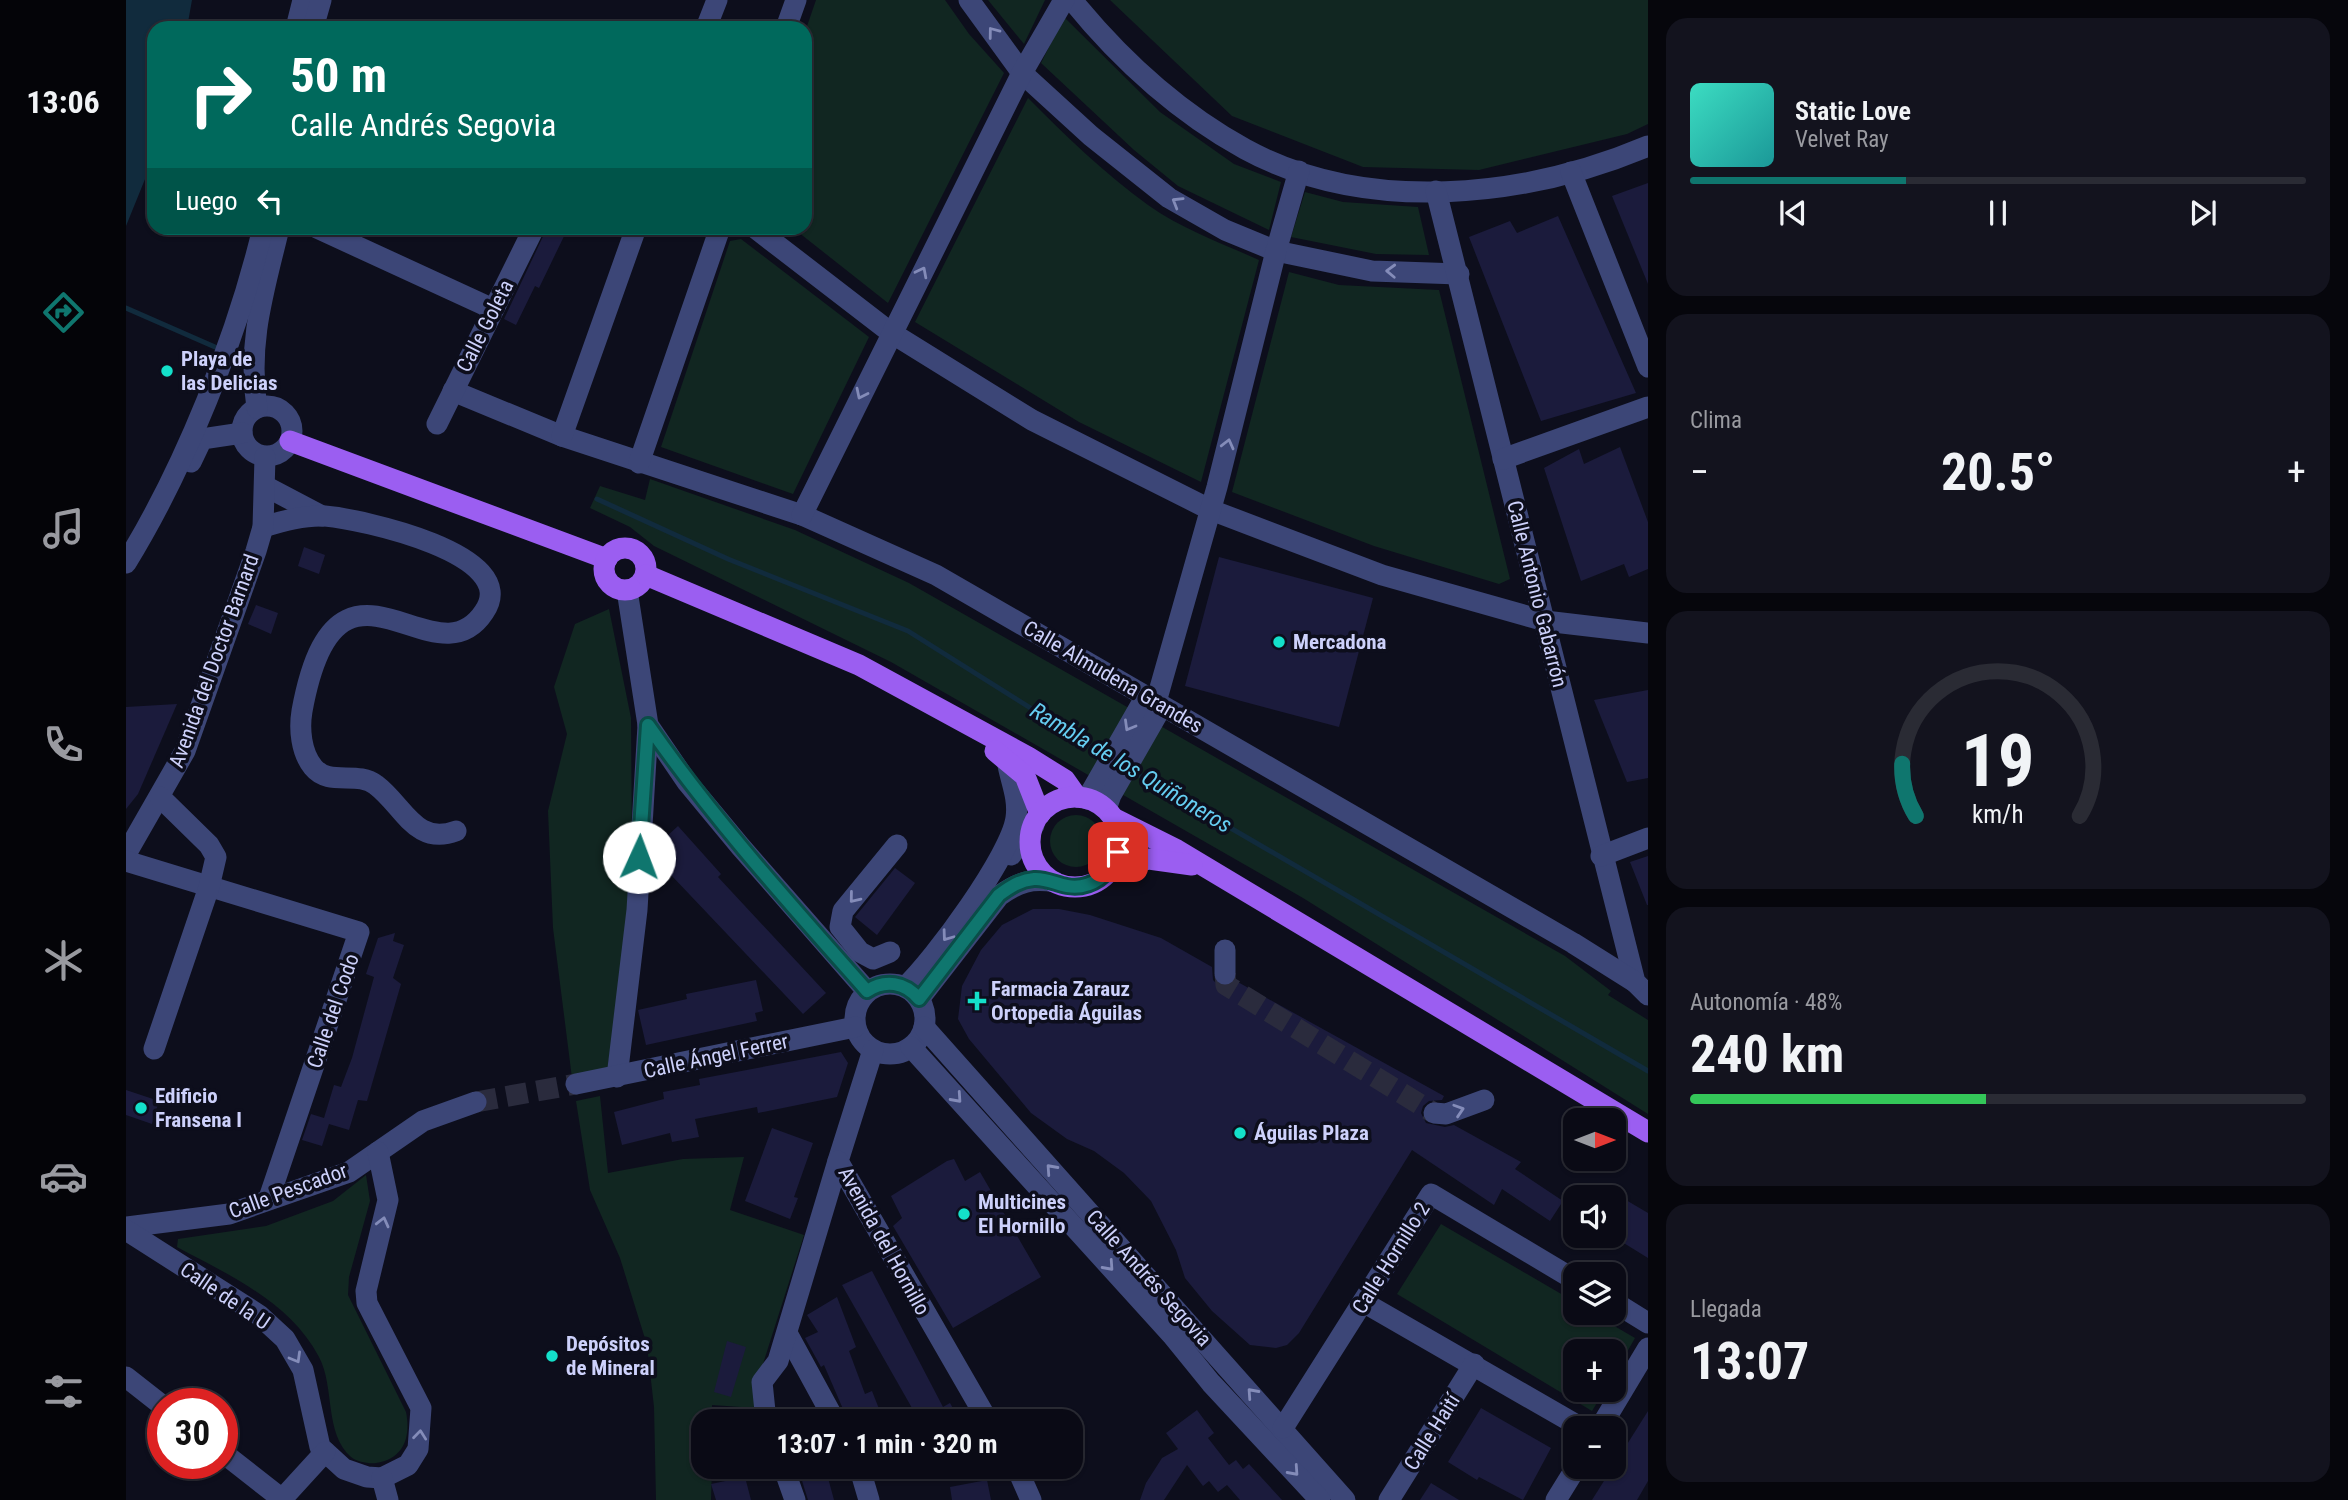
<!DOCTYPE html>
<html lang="es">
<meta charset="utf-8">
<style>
:root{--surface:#0a0a15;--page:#13131e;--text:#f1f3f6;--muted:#999aa0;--line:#2a2b34;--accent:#0f766e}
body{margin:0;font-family:"Roboto Condensed",sans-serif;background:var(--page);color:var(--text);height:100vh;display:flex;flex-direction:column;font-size:26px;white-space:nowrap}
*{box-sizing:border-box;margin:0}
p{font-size:23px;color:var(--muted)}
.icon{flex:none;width:38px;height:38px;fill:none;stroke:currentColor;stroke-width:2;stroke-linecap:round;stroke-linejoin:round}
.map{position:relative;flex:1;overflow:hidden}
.side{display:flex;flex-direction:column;gap:18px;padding:18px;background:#06060c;width:700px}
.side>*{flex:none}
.guide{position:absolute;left:21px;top:21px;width:665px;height:214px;border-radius:21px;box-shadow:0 2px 5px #0004,0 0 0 2px var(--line);background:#00695c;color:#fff;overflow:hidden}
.needle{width:46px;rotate:90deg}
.controls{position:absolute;left:1437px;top:1108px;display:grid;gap:14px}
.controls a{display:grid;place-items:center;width:63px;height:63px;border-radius:14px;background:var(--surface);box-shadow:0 2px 5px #0004,0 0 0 2px var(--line);font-size:35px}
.speed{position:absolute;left:21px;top:1388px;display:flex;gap:14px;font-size:35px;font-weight:700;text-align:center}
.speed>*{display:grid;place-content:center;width:91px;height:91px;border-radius:50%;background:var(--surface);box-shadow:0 2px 5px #0004,0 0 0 2px var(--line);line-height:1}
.speed .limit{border:10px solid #d22;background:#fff;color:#111}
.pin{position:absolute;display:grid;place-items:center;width:60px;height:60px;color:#fff;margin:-30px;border-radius:14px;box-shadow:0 4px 10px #0006}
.me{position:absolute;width:77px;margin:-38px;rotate:2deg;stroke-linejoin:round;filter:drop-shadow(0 0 5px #0008)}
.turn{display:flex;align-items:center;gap:24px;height:147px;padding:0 28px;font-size:32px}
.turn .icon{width:91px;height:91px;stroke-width:2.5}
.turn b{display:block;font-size:49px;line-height:60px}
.then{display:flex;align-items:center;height:66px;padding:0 28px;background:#0003;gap:14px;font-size:26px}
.big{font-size:52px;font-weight:700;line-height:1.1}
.side .card{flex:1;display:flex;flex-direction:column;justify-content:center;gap:10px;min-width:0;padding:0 24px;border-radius:21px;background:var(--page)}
.side .dial{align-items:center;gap:0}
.dial svg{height:182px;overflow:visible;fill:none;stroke:var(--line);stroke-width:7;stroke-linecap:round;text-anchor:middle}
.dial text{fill:var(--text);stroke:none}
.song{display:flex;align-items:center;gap:21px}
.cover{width:84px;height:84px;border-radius:10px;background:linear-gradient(135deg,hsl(170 70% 55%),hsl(180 70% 35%))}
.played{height:7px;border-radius:4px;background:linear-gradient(90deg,var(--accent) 35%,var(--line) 35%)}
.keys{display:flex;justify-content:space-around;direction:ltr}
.heat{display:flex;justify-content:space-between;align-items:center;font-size:38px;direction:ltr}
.charge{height:10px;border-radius:5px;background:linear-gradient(90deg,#34c759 48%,var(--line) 0)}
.trip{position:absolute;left:565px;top:1409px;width:392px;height:70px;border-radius:21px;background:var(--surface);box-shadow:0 2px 5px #0004,0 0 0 2px var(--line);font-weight:700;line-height:70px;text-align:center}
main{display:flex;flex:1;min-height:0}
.tabs{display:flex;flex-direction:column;width:126px;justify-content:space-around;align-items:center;background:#040408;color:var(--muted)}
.tabs .icon{width:49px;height:49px}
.tabs .active{color:var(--accent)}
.tabs b{font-size:32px;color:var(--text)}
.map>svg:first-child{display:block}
.green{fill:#112621}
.water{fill:#112b3d}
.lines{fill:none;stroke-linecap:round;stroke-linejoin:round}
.stream{stroke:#112b3d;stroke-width:5}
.building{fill:#1b1b3c}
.minor-tunnel{stroke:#2a2b3d;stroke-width:21;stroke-dasharray:21 10;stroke-linecap:butt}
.minor{stroke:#3c4677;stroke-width:21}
.major{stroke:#9b5ef1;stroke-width:21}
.oneway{stroke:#848cb9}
.route-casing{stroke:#0a4d48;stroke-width:18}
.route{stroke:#0f766e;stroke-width:12}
.poi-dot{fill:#14e0ca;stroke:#0d0e1c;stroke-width:2.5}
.labels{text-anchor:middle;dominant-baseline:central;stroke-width:7;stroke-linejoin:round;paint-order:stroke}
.street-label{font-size:21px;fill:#cdd1fb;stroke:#0d0e1c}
.poi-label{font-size:21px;font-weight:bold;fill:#cdd1fb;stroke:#0d0e1c;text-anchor:start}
.water-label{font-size:23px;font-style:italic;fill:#65cdf1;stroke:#0d0e1c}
</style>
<main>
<nav class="tabs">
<b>13:06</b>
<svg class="icon active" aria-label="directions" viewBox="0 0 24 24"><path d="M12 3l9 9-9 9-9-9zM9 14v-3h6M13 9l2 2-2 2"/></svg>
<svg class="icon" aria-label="music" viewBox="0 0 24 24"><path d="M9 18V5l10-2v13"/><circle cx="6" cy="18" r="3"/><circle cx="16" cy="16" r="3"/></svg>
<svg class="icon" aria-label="phone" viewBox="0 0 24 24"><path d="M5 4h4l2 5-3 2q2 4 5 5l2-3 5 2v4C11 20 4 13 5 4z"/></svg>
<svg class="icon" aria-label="climate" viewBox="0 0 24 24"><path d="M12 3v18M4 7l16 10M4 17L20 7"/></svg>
<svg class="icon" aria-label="car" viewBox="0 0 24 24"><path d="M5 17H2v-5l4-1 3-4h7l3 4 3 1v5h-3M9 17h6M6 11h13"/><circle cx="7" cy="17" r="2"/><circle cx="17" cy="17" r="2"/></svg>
<svg class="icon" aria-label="filters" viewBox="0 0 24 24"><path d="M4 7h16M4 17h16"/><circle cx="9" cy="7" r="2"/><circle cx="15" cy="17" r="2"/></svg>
</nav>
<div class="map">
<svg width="1522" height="1500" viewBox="0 0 1522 1500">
<rect width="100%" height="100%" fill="#0d0e1c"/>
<!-- green -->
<g class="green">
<path d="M690,0H819L843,34L878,73L762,303L667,228H679V32Z"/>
<path d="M862,0H919L898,44Z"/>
<path d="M984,0H1522V124L1501,134L1353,170L1237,167L1106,116Z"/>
<path d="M938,17L1034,112L1108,164L1155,182L1143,230L1052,186L1008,150L915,63Z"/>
<path d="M902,98C940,136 979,174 1022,205C1056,229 1095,243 1133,260L1075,482L953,422L789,322Z"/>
<path d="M1179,192L1217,202L1292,207L1303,255L1250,254L1165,237Z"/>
<path d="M615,239L743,337L667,494L535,447L604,241Z"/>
<path d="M1163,272L1213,285L1313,290L1384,579L1373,584L1248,546L1106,492Z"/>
<path d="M524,479L669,530L783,583L1439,956L1485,991L1482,995L1522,1020V1114L1177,898L765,662L528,546L504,527L464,508L474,486L519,500Z"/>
<path d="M483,609L505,718L506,852L504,925L481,1072L446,1078L427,928L422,811L441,734L428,687L449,624Z"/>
<circle cx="950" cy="841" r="26"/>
<path d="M474,1096L482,1173L557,1159L618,1157L604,1210L678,1235L629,1389V1408L586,1405V1421H578V1466L586,1467L585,1500H530L528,1407L521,1345L494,1258L464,1190L450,1101Z"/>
<path d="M240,1175L244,1201L223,1277L222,1295L280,1412C285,1437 278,1459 250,1463C243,1464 231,1462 225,1457C198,1433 209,1387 193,1357C164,1302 103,1275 51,1247L52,1239L140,1226L207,1201Z"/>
<path d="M1315,1224L1449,1302V1312L1466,1313L1509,1338L1488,1375V1351H1449V1390H1479L1466,1411L1271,1294Z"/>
</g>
<!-- water -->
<path class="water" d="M0,0H66L61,28H28V157L0,226Z"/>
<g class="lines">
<!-- stream -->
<g class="stream">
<path d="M0,308L89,347"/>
<path d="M471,499L602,559L782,631L981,756"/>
<path d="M1005,770L1522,1071"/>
</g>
</g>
<!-- building -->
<g class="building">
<path d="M1522,183V284L1486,196Z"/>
<path d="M1432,216L1510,393L1415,421L1343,237L1384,221L1391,233Z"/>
<path d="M421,228H442L413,288L409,286L390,325L378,319Z"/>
<path d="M1494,447L1522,522V569L1503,577L1498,564L1455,581L1418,468L1453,449L1458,464Z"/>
<path d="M178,547L199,555L193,574L172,566Z"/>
<path d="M1093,557L1247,598L1213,727L1059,686Z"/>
<path d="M130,605L152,613L145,634L122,624Z"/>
<path d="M1522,690V778L1501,782L1468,700Z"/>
<path d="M51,704L12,794L0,809V707Z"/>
<path d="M552,826L595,874L592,877L700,993L677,1014L527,856L528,848Z"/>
<path d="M1522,856V905H1521L1504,862Z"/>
<path d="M769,868L789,883L751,935L729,917Z"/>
<path d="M907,909H933L964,915L1035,938L1086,967L1087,980L1093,986H1105L1110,981L1318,1096L1316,1100L1303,1101L1297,1106L1295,1113L1300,1123L1319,1127L1328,1125L1395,1162L1389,1169L1437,1201L1424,1221L1376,1189L1368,1205L1286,1150L1173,1333L1161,1345L1150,1348L1124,1345L1086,1311L1059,1278L1050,1250L1025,1201L998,1173L968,1151L941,1139L905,1113L843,1039L832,1019L836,986L855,950L876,925Z"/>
<path d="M269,933L267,941L278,945L267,978L275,984L241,1101L232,1100L223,1130L203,1124L196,1146L176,1140L185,1114L198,1118L208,1085L215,1087L226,1058L248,977L240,974L252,938Z"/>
<path d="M630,980L637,1011L629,1013L631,1021L520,1045L512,1010L561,999L560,994Z"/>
<path d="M715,1052L722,1063L711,1097L632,1113L631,1107L569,1119L573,1137L546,1142L544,1133L496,1145L488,1112L538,1099L537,1092L574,1085L573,1079Z"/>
<path d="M0,1090L33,1101L26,1124L0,1115Z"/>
<path d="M646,1128L687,1143L668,1197L672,1198L664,1219L619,1201Z"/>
<path d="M828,1159L839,1181L854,1172L915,1277L827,1328L767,1226L776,1218L765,1196L821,1161Z"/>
<path d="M1488,1193L1522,1213V1258L1488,1237Z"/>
<path d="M746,1271L817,1407L824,1403L834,1421H727L722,1407L717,1409L698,1365L695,1367L679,1338L692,1332L681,1315L711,1297L730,1347L723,1351L739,1394L746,1391L757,1419L786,1408L716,1285Z"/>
<path d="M601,1341L620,1347L605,1397L588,1392Z"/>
<path d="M1355,1408L1425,1448L1397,1500L1353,1477L1351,1480L1322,1462Z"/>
<path d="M1071,1410L1088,1433L1082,1438L1103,1465L1110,1460L1117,1469L1123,1464L1156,1500H1114L1101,1485L1092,1492L1083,1481L1077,1486L1061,1465L1038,1500H1014L1020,1483L1036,1458L1052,1449L1040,1433Z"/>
<path d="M1522,1411V1481L1511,1500H1466Z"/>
<path d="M699,1467L708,1500H682L673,1471Z"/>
<path d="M619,1477L625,1500H590L585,1484Z"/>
<path d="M861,1480L865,1500H826L824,1487Z"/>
<path d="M1305,1483L1333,1500H1294Z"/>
</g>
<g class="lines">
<!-- minor-tunnel -->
<g class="minor-tunnel">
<path d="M1099,974L1100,985L1308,1113"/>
<path d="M350,1102L450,1084"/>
</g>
<!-- minor -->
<g class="minor">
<path d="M843,0L896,73L965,136L1043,198L1099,230L1150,251L1246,271L1333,274"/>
<path d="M946,0C994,59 1052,112 1119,149C1240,215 1399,198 1522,146"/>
<path d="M170,28L177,0"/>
<path d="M187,28L195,0"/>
<path d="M580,28L591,0"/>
<path d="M660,28L670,0"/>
<path d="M1445,172L1522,367"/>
<path d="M1310,191L1509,982L1522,995"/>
<path d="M191,228L367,309"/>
<path d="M629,228L764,332L906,420L1085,510L1256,575L1419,621L1522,633"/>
<path d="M327,391L436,436L676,515L810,575L1447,943L1509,982"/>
<circle cx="141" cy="431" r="25"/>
<path d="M131,408C121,342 138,291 153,228"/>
<path d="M311,424L408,228"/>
<path d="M436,436L510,228"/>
<path d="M1377,459L1522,407"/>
<path d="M65,462L76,439L116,433"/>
<path d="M513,463L594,228"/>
<path d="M139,486L196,516"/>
<path d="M676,515L896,73L938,0"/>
<path d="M137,527C157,521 178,515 199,516C234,519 398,554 358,612C308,688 211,520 176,711C173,729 175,752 187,767C203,787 231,770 250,785C278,806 289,846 330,831"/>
<path d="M0,563C59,467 111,337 137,228"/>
<path d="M501,590L522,725L561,782L614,846L741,991"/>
<path d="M1030,702L1091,487L1150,251L1173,171"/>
<path d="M961,799L1020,696"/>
<path d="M980,809L985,795L1036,706"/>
<path d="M0,854L59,751L130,551L137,527L139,457"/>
<path d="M885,855L908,825"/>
<path d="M1475,856L1522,838"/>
<path d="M0,861L233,932L143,1198"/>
<path d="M1099,950V974"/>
<path d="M764,952L747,959L734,952L714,927L717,911L771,845"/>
<circle cx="764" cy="1019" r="35"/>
<path d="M779,987C808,960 885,855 890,818C893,797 884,780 881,760"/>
<path d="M793,999L873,896C892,882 906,878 929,882"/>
<path d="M798,1027L1219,1500"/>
<path d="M785,1047L1046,1335L1085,1383L1194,1500"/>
<path d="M28,1049L83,887L90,857L83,845L34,797"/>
<path d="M747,1050L712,1161L862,1421"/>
<path d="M491,1077L511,910L522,725"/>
<path d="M450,1084L729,1027"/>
<path d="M1308,1113L1320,1114L1358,1100"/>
<path d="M0,1227L103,1214L223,1172L297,1121L350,1102"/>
<path d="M0,1230L133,1315L159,1339L177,1370L194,1447L218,1469L241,1477L256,1478L282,1465L292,1449L295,1408L241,1303L240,1291L262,1200L252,1152"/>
<path d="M1237,1302L1456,1428"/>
<path d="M1488,1302L1522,1323"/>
<path d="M661,1333L709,1421"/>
<path d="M0,1377L37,1406"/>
<path d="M640,1421L636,1382L652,1361L712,1161"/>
<path d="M1157,1428L1305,1194L1449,1280"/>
<path d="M1474,1428L1522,1348"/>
<path d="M96,1452L156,1499L199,1452"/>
<path d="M657,1466L669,1500"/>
<path d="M733,1466L743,1500"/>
<path d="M890,1466L905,1500"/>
<path d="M256,1478L262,1500"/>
<path d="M1263,1500L1348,1364"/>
<path d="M1430,1500L1451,1466"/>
</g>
<!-- major -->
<g class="major">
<path d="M164,441L481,559"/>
<circle cx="499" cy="569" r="21"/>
<path d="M520,575L733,665L902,757L939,780L951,797"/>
<path d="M869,751L899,776L914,814"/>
<circle cx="949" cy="842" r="45"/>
<path d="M987,818L1051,850L1522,1132"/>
<path d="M985,868L1023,859L1066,865"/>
</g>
</g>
<!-- one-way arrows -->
<defs><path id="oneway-chevron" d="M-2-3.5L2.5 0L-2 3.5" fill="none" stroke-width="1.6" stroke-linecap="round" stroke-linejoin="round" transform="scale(1.75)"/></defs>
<g class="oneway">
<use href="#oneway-chevron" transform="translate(867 32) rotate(-127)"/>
<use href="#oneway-chevron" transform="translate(1051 202) rotate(-149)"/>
<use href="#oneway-chevron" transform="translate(1265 271) rotate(-178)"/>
<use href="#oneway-chevron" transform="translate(796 272) rotate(-63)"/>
<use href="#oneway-chevron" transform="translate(735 394) rotate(116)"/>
<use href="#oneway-chevron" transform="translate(1102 444) rotate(-76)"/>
<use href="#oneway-chevron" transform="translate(1003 726) rotate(120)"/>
<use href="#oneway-chevron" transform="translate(728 898) rotate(129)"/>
<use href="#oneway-chevron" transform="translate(821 936) rotate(126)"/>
<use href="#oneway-chevron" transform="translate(831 1098) rotate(48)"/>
<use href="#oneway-chevron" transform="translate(1333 1110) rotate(-18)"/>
<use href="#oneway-chevron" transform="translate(925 1169) rotate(-132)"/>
<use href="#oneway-chevron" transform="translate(257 1222) rotate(-76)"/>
<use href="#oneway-chevron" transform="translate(983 1266) rotate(48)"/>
<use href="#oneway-chevron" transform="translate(170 1358) rotate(60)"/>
<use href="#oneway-chevron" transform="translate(1126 1393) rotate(-132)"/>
<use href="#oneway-chevron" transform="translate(294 1435) rotate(-84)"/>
<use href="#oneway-chevron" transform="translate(1168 1471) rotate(48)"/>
</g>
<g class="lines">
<!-- route casing -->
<g class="route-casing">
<path id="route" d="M513,857L522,725C588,820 665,905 741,991C759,979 779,982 793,999L873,895C884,887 894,880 908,879C919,878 930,884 941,886C965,890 986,874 992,852"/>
</g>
<!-- route -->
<use href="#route" class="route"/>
</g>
<!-- markers -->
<g class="poi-dot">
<circle cx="41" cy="371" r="7"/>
<circle cx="1153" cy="642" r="7"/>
<path d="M847.5 990.5h7v7h7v7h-7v7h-7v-7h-7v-7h7z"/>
<circle cx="15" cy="1108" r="7"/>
<circle cx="1114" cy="1133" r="7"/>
<circle cx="838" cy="1214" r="7"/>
<circle cx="426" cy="1356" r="7"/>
</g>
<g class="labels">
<!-- street labels -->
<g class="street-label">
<text transform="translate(359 326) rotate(-63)">Calle Goleta</text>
<text transform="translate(1411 594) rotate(76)">Calle Antonio Gabarrón</text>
<text transform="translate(88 661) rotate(-70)">Avenida del Doctor Barnard</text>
<text transform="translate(987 677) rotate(30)">Calle Almudena Grandes</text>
<text transform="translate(207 1011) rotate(-71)">Calle del Codo</text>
<text transform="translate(590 1056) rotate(-12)">Calle Ángel Ferrer</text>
<text transform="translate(162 1191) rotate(-20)">Calle Pescador</text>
<text transform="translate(758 1241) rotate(61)">Avenida del Hornillo</text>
<text transform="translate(1265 1258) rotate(-58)">Calle Hornillo 2</text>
<text transform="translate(1023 1278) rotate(48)">Calle Andrés Segovia</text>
<text transform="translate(99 1296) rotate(34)">Calle de la U</text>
<text transform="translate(1306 1432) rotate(-58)">Calle Haití</text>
</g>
<!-- poi labels -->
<g class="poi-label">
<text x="55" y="359">Playa de<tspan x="55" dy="24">las Delicias</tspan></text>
<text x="1167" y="642">Mercadona</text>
<text x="865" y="989">Farmacia Zarauz<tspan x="865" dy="24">Ortopedia Águilas</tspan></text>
<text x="29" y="1096">Edificio<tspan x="29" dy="24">Fransena I</tspan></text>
<text x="1128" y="1133">Águilas Plaza</text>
<text x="852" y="1202">Multicines<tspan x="852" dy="24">El Hornillo</tspan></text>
<text x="440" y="1344">Depósitos<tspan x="440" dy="24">de Mineral</tspan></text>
</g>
<!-- water labels -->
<g class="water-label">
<text transform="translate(1005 768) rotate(31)">Rambla de los Quiñoneros</text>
</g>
</g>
</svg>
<div class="controls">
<a><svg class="needle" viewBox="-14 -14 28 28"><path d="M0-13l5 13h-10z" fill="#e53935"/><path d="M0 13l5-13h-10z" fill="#999aa0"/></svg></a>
<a><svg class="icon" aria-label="sound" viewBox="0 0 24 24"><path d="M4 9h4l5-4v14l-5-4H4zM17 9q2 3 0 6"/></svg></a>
<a><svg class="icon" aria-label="layers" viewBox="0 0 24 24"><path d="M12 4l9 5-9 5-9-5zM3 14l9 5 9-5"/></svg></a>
<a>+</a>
<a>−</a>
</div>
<div class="speed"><div class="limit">30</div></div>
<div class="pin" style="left:992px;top:852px;background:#d93025"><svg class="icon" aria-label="arrive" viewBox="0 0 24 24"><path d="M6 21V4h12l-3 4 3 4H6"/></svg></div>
<svg class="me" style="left:513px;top:857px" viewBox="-20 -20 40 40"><circle r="19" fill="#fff"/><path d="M0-13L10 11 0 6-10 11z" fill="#0f766e"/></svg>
<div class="trip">13:07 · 1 min · 320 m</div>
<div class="guide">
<div class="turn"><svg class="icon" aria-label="right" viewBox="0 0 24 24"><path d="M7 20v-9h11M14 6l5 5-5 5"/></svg><div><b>50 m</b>Calle Andrés Segovia</div></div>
<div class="then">Luego<svg class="icon" aria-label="left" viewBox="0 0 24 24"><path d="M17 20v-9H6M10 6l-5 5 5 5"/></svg></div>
</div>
</div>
<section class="side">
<div class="card">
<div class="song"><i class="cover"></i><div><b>Static Love</b><p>Velvet Ray</p></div></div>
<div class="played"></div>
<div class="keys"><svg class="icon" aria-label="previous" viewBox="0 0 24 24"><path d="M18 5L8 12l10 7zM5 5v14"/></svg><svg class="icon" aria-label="pause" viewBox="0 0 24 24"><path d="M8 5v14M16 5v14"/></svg><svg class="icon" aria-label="next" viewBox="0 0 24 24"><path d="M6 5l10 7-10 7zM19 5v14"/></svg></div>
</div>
<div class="card"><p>Clima</p>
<div class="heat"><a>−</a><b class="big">20.5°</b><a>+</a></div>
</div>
<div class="card dial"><svg viewBox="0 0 100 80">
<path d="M14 69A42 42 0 1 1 86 69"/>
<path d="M14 69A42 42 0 0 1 8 46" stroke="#0f766e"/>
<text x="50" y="56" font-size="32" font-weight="700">19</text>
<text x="50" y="72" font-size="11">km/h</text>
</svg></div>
<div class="card"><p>Autonomía · 48%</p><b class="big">240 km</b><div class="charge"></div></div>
<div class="card"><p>Llegada</p><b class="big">13:07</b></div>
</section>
</main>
